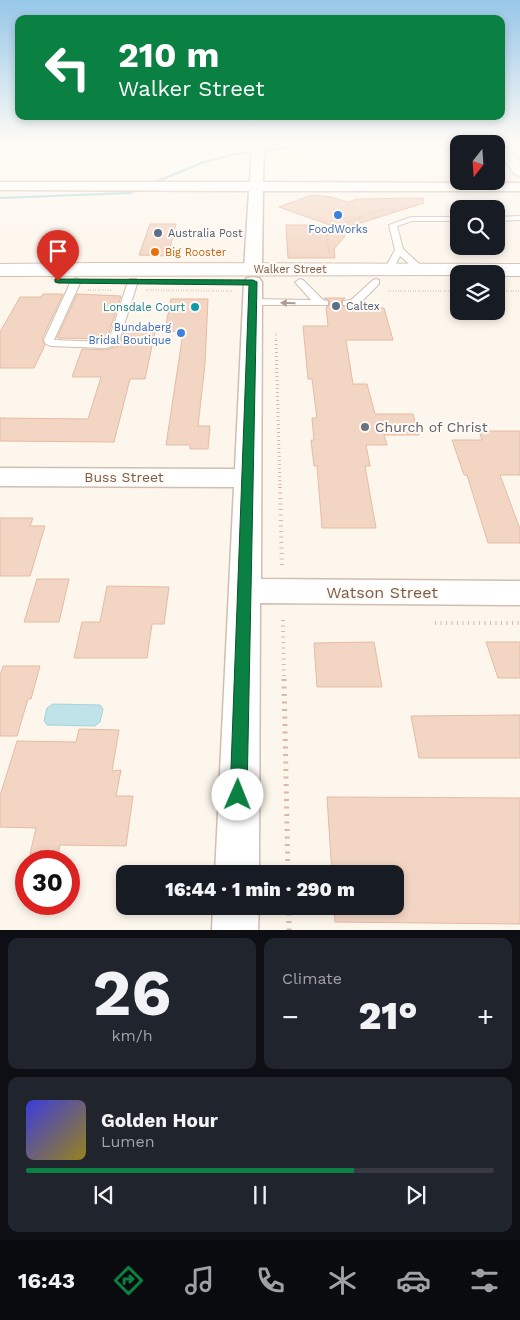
<!DOCTYPE html>
<meta charset="utf-8">
<style>
:root{--surface:#171b24;--page:#20242c;--text:#f1f3f6;--muted:#9ea1a6;--line:#363941;--accent:#0b8043}
body{margin:0;font-family:"Work Sans",sans-serif;background:var(--page);color:var(--text);height:100vh;display:flex;flex-direction:column;font-size:19px;white-space:nowrap}
*{box-sizing:border-box;margin:0}
p{font-size:16px;color:var(--muted)}
.icon{flex:none;width:28px;height:28px;fill:none;stroke:currentColor;stroke-width:2;stroke-linecap:round;stroke-linejoin:round}
.map{position:relative;height:930px;overflow:hidden}
.details{display:flex;flex-direction:column;gap:8px;padding:8px;background:#0d0f14;flex:1}
.details>*{flex:none}
.guide{position:absolute;left:15px;top:15px;width:490px;height:105px;border-radius:10px;box-shadow:0 2px 8px #0003;background:#0b8043;color:#fff;overflow:hidden}
.needle{width:32px;rotate:197deg}
.controls{position:absolute;left:450px;top:135px;display:grid;gap:10px}
.controls a{display:grid;place-items:center;width:55px;height:55px;border-radius:10px;background:var(--surface);box-shadow:0 2px 8px #0003;font-size:25px}
.speed{position:absolute;left:15px;top:850px;display:flex;gap:10px;font-size:25px;font-weight:700;text-align:center}
.speed>*{display:grid;place-content:center;width:65px;height:65px;border-radius:50%;background:var(--surface);box-shadow:0 2px 8px #0003;line-height:1}
.speed .limit{border:8px solid #d22;background:#fff;color:#111}
.pin{position:absolute;display:grid;place-items:center;width:42px;height:42px;color:#fff;margin:-51px -21px;border-radius:50% 50% 50% 0;rotate:-45deg;box-shadow:0 0 5px #0007}
.pin .icon{rotate:45deg}
.me{position:absolute;width:55px;margin:-28px;rotate:1deg;stroke-linejoin:round;filter:drop-shadow(0 0 4px #0008)}
.turn{display:flex;align-items:center;gap:18px;height:105px;padding:0 20px;font-size:22px}
.turn .icon{width:65px;height:65px;stroke-width:2.5}
.turn b{display:block;font-size:35px;line-height:42px}
.big{font-size:38px;font-weight:800;line-height:1.1}
.details .card{flex:1;display:flex;flex-direction:column;justify-content:center;gap:8px;min-width:0;padding:0 18px;border-radius:10px;background:var(--page)}
.details .dial{align-items:center;gap:0}
.dial b{font-size:65px;line-height:1}
.song{display:flex;align-items:center;gap:15px}
.cover{width:60px;height:60px;border-radius:8px;background:linear-gradient(135deg,hsl(240 70% 55%),hsl(50 70% 35%))}
.played{height:5px;border-radius:2px;background:linear-gradient(90deg,var(--accent) 70%,var(--line) 70%)}
.keys{display:flex;justify-content:space-around;direction:ltr}
.heat{display:flex;justify-content:space-between;align-items:center;font-size:28px;direction:ltr}
.details .tiles{flex:1;display:grid;gap:8px;grid-template-columns:1fr 1fr}
.card:last-child{grid-column:span 2}
.trip{position:absolute;left:116px;top:865px;width:288px;height:50px;border-radius:10px;background:var(--surface);box-shadow:0 2px 8px #0003;font-weight:800;line-height:50px;text-align:center}
.menu{display:flex;height:80px;justify-content:space-around;align-items:center;background:#090b0e;color:var(--muted)}
.menu .icon{width:35px;height:35px}
.menu .current{color:var(--accent)}
.menu b{font-size:22px;color:var(--text)}
.map>svg:first-child{display:block}
.water{fill:#bfe3e8;stroke:#a5d3da}
.lines{fill:none;stroke-linecap:round;stroke-linejoin:round}
.stream{fill:#a5d3da;fill-rule:evenodd}
.building{fill:#f3d5c3;stroke:#e6bba3}
.lane-casing{stroke:#d1beb0;stroke-width:2}
.street-casing{stroke:#d1beb0;stroke-width:3}
.secondary-casing{stroke:#d6c0b0;stroke-width:2}
.path-far3{stroke:#d9b8a5;stroke-width:2;stroke-dasharray:0.5 2;stroke-linecap:butt}
.path-far2{stroke:#d9b8a5;stroke-width:3;stroke-dasharray:1 3;stroke-linecap:butt}
.path-far1{stroke:#d9b8a5;stroke-width:4;stroke-dasharray:1 4.5;stroke-linecap:butt}
.path{stroke:#d9b8a5;stroke-width:5;stroke-dasharray:2 5.5;stroke-linecap:butt}
.lane{fill:#fff;fill-rule:evenodd}
.street{fill:#fff;fill-rule:evenodd}
.secondary{fill:#fff;fill-rule:evenodd}
.oneway{fill:#af9d94}
.route{fill:#0b8043;stroke:#07532c}
.shop-dot{fill:#3f7fe0;stroke:#fffaf3;stroke-width:2}
.service-dot{fill:#5c6f8a;stroke:#fffaf3;stroke-width:2}
.food-dot{fill:#e8710a;stroke:#fffaf3;stroke-width:2}
.culture-dot{fill:#0f9aa8;stroke:#fffaf3;stroke-width:2}
.worship-dot{fill:#6b7280;stroke:#fffaf3;stroke-width:2}
.labels{text-anchor:middle;dominant-baseline:central;stroke-width:4;stroke-linejoin:round;paint-order:stroke}
.far-shop-label{font-size:11px;fill:#366cbe;stroke:#fffaf3}
.far-service-label{font-size:11px;fill:#4e5e75;stroke:#fffaf3;text-anchor:start}
.far-food-label{font-size:11px;fill:#c56008;stroke:#fffaf3;text-anchor:start}
.far-street-label{font-size:11px;fill:#7a5c4d;stroke:#fffaf3}
.far-culture-label{font-size:11px;fill:#0d838f;stroke:#fffaf3;text-anchor:end}
.worship-label{font-size:14px;fill:#5b616d;stroke:#fffaf3;text-anchor:start}
.street-label{font-size:14px;fill:#7a5c4d;stroke:#fffaf3}
.near-street-label{font-size:16px;fill:#7a5c4d;stroke:#fffaf3}
</style>
<div class="map">
<svg width="520" height="930" viewBox="0 0 520 930">
<rect width="100%" height="100%" fill="#fdf6ec"/>
<!-- water -->
<path class="water" d="M53,704L100,705L103,709L100,722L95,726L47,725L44,721L47,708Z"/>
<g class="lines">
<!-- stream -->
<path class="stream" d="M321,143H332L235,155L202,164L130,194L0,199V197L129,192L200,162L234,153Z"/>
</g>
<!-- building -->
<g class="building">
<path d="M312,195L331,197L348,202L357,199L423,198L424,203L341,229L279,207Z"/>
<path d="M150,224H176L168,256L139,255Z"/>
<path d="M286,225H316L345,236L334,249L335,258H288Z"/>
<path d="M43,294H63L42,339L45,345L34,368H0V332L20,297H41Z"/>
<path d="M77,294L121,296L107,339L57,338Z"/>
<path d="M324,298H345L342,300L341,305L347,308H384L393,340H346L353,384H367L375,414H413L419,435H384L387,445H366L370,466H365L376,528H322L317,466H314L311,440H314L312,418H317L312,379H308L303,326H328L326,307L329,306L330,301Z"/>
<path d="M171,299H208L205,364L198,426H210L208,449H190V445H166L183,333L165,330Z"/>
<path d="M126,326L156,327L145,379H130L114,442L0,441V418L88,419L101,377H72L82,349L106,350L119,346Z"/>
<path d="M479,431H520V475H500L520,529V543H488L467,475H464L452,440H482Z"/>
<path d="M0,518H33L30,526H45L30,576H0Z"/>
<path d="M37,579H69L59,622H24Z"/>
<path d="M107,586L169,587L164,624H152L147,658H74L82,622H100Z"/>
<path d="M374,642L382,687H317L314,643Z"/>
<path d="M486,642H520V678H498Z"/>
<path d="M3,666H40L31,699H28L17,736H0V676Z"/>
<path d="M520,715V758H419L411,716Z"/>
<path d="M79,729L119,730L112,771L121,770L116,796H133L126,846L60,845L58,855L30,854L36,828L0,827V796L17,741L76,742Z"/>
<path d="M327,797L520,798V924L335,922L334,906H395V874H332Z"/>
</g>
<g class="lines">
<!-- lane casing -->
<g class="lane-casing">
<g id="lane">
<path d="M520,216V220L496,221V217Z"/>
<path d="M411,217H459V221H412L397,226L403,249L426,270L421,273L418,272L400,256L392,272H386L384,270L395,250L389,225Z"/>
<path d="M76,278L81,281L54,340L105,342L109,340L128,281L130,279H136L138,281L118,344L106,348L50,346L45,343L44,340L71,281Z"/>
<path d="M300,279L303,280L323,300L328,301V305H253L248,302L253,299L311,300L295,282Z"/>
<path d="M376,279L379,280V284L358,305H343V301L351,300L373,280Z"/>
</g>
</g>
<!-- street casing -->
<g class="street-casing">
<g id="street">
<path d="M252,143H264L263,182L520,183V191H263L262,269L259,273L253,274L247,273L244,269L249,191L0,190V182H250Z"/>
<path d="M253,277L259,278L262,282L261,579L520,581V605L260,603L259,874H215L234,487L0,486V468L235,469L244,282L247,278Z"/>
<path d="M213,906H259L258,930H212Z"/>
</g>
</g>
<!-- secondary casing -->
<g class="secondary-casing">
<g id="secondary">
<path d="M506,143L520,162V176L515,175L496,148V144L493,143Z"/>
<path d="M98,263L520,264V276H496V274H459V275L0,276V264Z"/>
</g>
</g>
<!-- path-far3 -->
<g class="path-far3">
<path d="M329,252L326,230L380,210H394"/>
<path d="M88,290H112"/>
<path d="M146,290L232,291"/>
<path d="M388,291H459"/>
<path d="M496,291H520"/>
<path d="M276,333V342"/>
</g>
<!-- path-far2 -->
<path class="path-far2" d="M276,340L280,488"/>
<!-- path-far1 -->
<g class="path-far1">
<path d="M280,487L282,567"/>
<path d="M283,620L284,680"/>
<path d="M435,623H520"/>
</g>
<!-- path -->
<g class="path">
<path d="M284,679L288,874"/>
<path d="M289,906V930"/>
</g>
<!-- lane -->
<use href="#lane" class="lane"/>
<!-- street -->
<use href="#street" class="street"/>
<!-- secondary -->
<use href="#secondary" class="secondary"/>
</g>
<!-- one-way arrows -->
<defs><path id="oneway-solid" d="M-6-.8H1V-3.2L6.5 0L1 3.2V.8H-6Z" transform="scale(1.25)"/></defs>
<use class="oneway" href="#oneway-solid" transform="translate(288 303) rotate(-179)"/>
<!-- sky -->
<linearGradient id="sky" x2="0" y2="1"><stop stop-color="#97c7e8"/><stop offset="0.52" stop-color="#fefbf6"/><stop offset="1" stop-color="#fefbf6" stop-opacity="0"/></linearGradient>
<rect width="520" height="273" fill="url(#sky)"/>
<!-- route -->
<path class="route" d="M55,279L253,280L257,282L247,795L245,802L238,804L232,802L230,795L249,285L58,283L55,282Z"/>
<!-- markers -->
<g class="shop-dot">
<circle cx="338" cy="215" r="5"/>
<circle cx="181" cy="333" r="5"/>
</g>
<g class="service-dot">
<circle cx="158" cy="233" r="5"/>
<circle cx="336" cy="306" r="5"/>
</g>
<circle class="food-dot" cx="155" cy="252" r="5"/>
<circle class="culture-dot" cx="195" cy="307" r="5"/>
<circle class="worship-dot" cx="365" cy="427" r="5"/>
<g class="labels">
<!-- far-shop labels -->
<g class="far-shop-label">
<text x="338" y="229">FoodWorks</text>
<text x="171" y="327" text-anchor="end">Bundaberg<tspan x="171" dy="13">Bridal Boutique</tspan></text>
</g>
<!-- far-service labels -->
<g class="far-service-label">
<text x="168" y="233">Australia Post</text>
<text x="346" y="306">Caltex</text>
</g>
<!-- far-food labels -->
<g class="far-food-label">
<text x="165" y="252">Big Rooster</text>
</g>
<!-- far-street labels -->
<g class="far-street-label">
<text x="290" y="269">Walker Street</text>
</g>
<!-- far-culture labels -->
<g class="far-culture-label">
<text x="185" y="307">Lonsdale Court</text>
</g>
<!-- worship labels -->
<g class="worship-label">
<text x="375" y="427">Church of Christ</text>
</g>
<!-- street labels -->
<g class="street-label">
<text x="124" y="477">Buss Street</text>
</g>
<!-- near-street labels -->
<g class="near-street-label">
<text x="382" y="592">Watson Street</text>
</g>
</g>
</svg>
<div class="controls">
<a><svg class="needle" viewBox="-14 -14 28 28"><path d="M0-13l5 13h-10z" fill="#e53935"/><path d="M0 13l5-13h-10z" fill="#9ea1a6"/></svg></a>
<a><svg class="icon" aria-label="search" viewBox="0 0 24 24"><circle cx="10" cy="10" r="6"/><path d="M15 15l6 6"/></svg></a>
<a><svg class="icon" aria-label="layers" viewBox="0 0 24 24"><path d="M12 4l9 5-9 5-9-5zM3 14l9 5 9-5"/></svg></a>
</div>
<div class="speed"><div class="limit">30</div></div>
<div class="pin" style="left:58px;top:281px;background:#d93025"><svg class="icon" aria-label="arrive" viewBox="0 0 24 24"><path d="M6 21V4h12l-3 4 3 4H6"/></svg></div>
<svg class="me" style="left:238px;top:795px" viewBox="-20 -20 40 40"><circle r="19" fill="#fff"/><path d="M0-13L10 11 0 6-10 11z" fill="#0b8043"/></svg>
<div class="trip">16:44 · 1 min · 290 m</div>
<div class="guide">
<div class="turn"><svg class="icon" aria-label="left" viewBox="0 0 24 24"><path d="M17 20v-9H6M10 6l-5 5 5 5"/></svg><div><b>210 m</b>Walker Street</div></div>
</div>
</div>
<section class="details">
<div class="tiles">
<div class="card dial"><b>26</b><p>km/h</p></div>
<div class="card"><p>Climate</p>
<div class="heat"><a>−</a><b class="big">21°</b><a>+</a></div>
</div>
<div class="card">
<div class="song"><i class="cover"></i><div><b>Golden Hour</b><p>Lumen</p></div></div>
<div class="played"></div>
<div class="keys"><svg class="icon" aria-label="previous" viewBox="0 0 24 24"><path d="M18 5L8 12l10 7zM5 5v14"/></svg><svg class="icon" aria-label="pause" viewBox="0 0 24 24"><path d="M8 5v14M16 5v14"/></svg><svg class="icon" aria-label="next" viewBox="0 0 24 24"><path d="M6 5l10 7-10 7zM19 5v14"/></svg></div>
</div>
</div>
</section>
<nav class="menu">
<b>16:43</b>
<svg class="icon current" aria-label="directions" viewBox="0 0 24 24"><path d="M12 3l9 9-9 9-9-9zM9 14v-3h6M13 9l2 2-2 2"/></svg>
<svg class="icon" aria-label="music" viewBox="0 0 24 24"><path d="M9 18V5l10-2v13"/><circle cx="6" cy="18" r="3"/><circle cx="16" cy="16" r="3"/></svg>
<svg class="icon" aria-label="phone" viewBox="0 0 24 24"><path d="M5 4h4l2 5-3 2q2 4 5 5l2-3 5 2v4C11 20 4 13 5 4z"/></svg>
<svg class="icon" aria-label="climate" viewBox="0 0 24 24"><path d="M12 3v18M4 7l16 10M4 17L20 7"/></svg>
<svg class="icon" aria-label="car" viewBox="0 0 24 24"><path d="M5 17H2v-5l4-1 3-4h7l3 4 3 1v5h-3M9 17h6M6 11h13"/><circle cx="7" cy="17" r="2"/><circle cx="17" cy="17" r="2"/></svg>
<svg class="icon" aria-label="filters" viewBox="0 0 24 24"><path d="M4 7h16M4 17h16"/><circle cx="9" cy="7" r="2"/><circle cx="15" cy="17" r="2"/></svg>
</nav>
